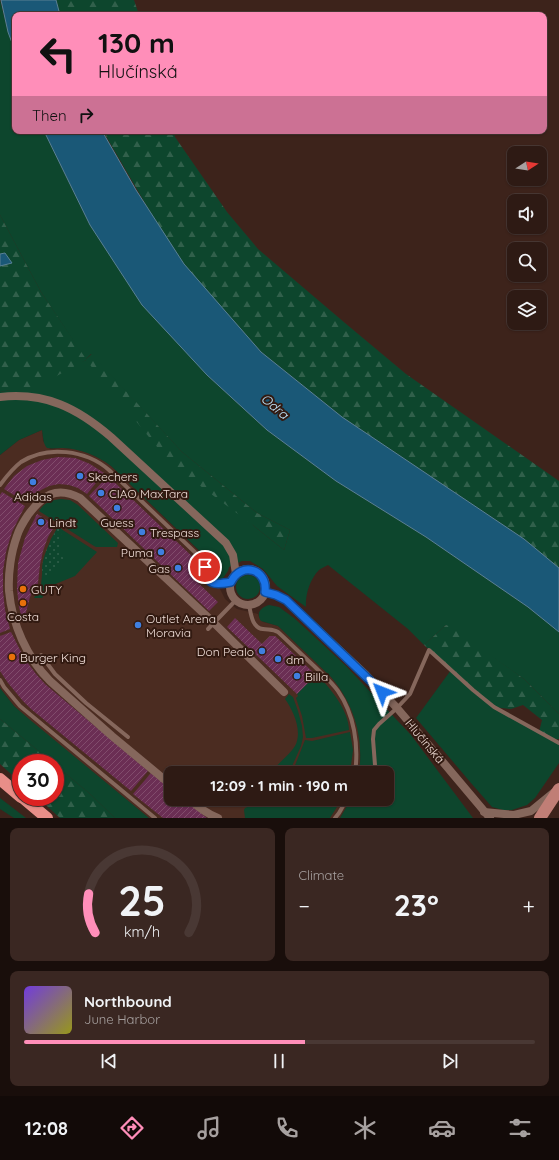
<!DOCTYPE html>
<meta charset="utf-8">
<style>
:root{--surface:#2e1a14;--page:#3a2722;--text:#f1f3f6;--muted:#a7a1a0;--line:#493834;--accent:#ff8eb9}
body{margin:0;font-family:Quicksand,sans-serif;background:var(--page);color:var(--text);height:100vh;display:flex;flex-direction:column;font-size:15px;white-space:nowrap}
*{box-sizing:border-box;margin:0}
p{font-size:13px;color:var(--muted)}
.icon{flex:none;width:22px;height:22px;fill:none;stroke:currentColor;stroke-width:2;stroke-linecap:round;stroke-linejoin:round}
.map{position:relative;height:818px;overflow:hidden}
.details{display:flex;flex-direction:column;gap:10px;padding:10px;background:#190e0b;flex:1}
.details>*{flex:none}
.hud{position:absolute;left:12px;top:12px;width:535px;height:122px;border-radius:8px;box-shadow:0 1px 3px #0004,0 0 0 1px var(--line);background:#ff8eb9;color:#111;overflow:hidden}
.needle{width:26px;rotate:78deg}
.controls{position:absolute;left:507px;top:146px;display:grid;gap:8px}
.controls a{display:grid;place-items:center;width:40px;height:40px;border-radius:8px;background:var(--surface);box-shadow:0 1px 3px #0004,0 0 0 1px var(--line);font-size:20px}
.speed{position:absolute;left:12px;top:754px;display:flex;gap:8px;font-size:20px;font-weight:700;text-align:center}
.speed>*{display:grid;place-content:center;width:52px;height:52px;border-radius:50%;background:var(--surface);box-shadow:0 1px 3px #0004,0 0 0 1px var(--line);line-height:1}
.speed .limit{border:6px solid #d22;background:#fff;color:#111}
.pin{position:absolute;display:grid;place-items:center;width:34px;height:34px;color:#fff;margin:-17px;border:2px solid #fff;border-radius:50%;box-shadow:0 1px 4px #0007}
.me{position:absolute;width:44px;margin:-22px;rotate:315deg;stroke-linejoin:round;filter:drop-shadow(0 0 3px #0008)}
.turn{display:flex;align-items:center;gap:14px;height:84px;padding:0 20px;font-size:18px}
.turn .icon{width:52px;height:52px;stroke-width:2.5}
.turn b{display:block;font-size:28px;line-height:34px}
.then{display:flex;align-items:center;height:38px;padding:0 20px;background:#0003;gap:8px;font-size:15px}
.big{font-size:30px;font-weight:700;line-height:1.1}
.details .card{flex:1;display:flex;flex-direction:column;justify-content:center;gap:6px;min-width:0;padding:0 14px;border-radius:8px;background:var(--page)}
.details .dial{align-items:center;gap:0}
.dial svg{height:104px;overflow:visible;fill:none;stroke:var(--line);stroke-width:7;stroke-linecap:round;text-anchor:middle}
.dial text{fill:var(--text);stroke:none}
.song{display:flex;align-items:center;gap:12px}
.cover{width:48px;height:48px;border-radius:6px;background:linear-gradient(135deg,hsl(260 70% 55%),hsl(60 70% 35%))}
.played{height:4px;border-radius:2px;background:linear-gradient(90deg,var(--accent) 55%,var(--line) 55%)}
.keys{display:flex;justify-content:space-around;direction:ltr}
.heat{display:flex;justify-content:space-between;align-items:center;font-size:22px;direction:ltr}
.details .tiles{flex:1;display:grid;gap:10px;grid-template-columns:1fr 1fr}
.card:last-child{grid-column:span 2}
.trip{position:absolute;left:164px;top:766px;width:230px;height:40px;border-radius:8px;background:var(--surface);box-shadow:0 1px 3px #0004,0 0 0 1px var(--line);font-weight:700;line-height:40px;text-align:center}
.menu{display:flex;height:64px;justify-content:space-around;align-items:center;background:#120a08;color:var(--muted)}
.menu .icon{width:28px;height:28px}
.menu .on{color:var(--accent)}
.menu b{font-size:18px;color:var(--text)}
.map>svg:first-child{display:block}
.built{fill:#4b2c21}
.green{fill:#0d462d;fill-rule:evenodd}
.forest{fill:url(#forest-firs)}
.park{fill:url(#park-dots)}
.water{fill:#1a5877;stroke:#5a8094}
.building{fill:url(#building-hatch)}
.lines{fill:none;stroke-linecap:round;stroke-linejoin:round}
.lane{stroke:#85675c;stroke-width:4}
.street{stroke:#85675c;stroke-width:8}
.primary{stroke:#c07e76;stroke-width:12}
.highway{stroke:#e88e88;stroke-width:12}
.route-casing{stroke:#114b97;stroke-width:10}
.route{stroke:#1a73e8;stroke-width:7}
.shop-dot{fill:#3f7fe0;stroke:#321a11;stroke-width:1.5}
.food-dot{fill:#e8710a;stroke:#321a11;stroke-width:1.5}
.labels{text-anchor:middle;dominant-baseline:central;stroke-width:4;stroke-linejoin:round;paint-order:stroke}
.poi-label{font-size:12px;fill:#f1dfd9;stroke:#321a11;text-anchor:start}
.street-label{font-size:12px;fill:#f1dfd9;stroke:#321a11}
.water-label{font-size:13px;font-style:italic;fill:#bce3fa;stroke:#321a11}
</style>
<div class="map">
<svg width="559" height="818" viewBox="0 0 559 818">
<defs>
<pattern id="forest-firs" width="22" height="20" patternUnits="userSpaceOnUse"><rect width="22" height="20" fill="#0d462d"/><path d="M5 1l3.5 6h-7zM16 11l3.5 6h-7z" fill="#31604b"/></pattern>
<pattern id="park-dots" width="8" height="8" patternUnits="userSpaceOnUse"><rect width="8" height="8" fill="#0d462d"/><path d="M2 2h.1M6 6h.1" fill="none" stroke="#31604b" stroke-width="1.8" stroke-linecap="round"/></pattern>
<pattern id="building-hatch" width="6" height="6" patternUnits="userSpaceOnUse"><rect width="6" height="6" fill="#6b2e54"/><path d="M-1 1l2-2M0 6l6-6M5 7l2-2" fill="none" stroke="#814c6c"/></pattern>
</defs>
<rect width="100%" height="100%" fill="#3d231b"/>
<!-- built -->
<path class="built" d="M42,430L43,441L50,449L62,448L75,449L88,453L103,460L111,466L209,561L212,573L225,599L237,609L258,614L259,617L263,622L272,624L278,626L331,677L337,684L349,703L353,712L357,724L360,743V764L359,773H171V799H351L340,818H149L42,731L14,706L8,698L0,688V455L19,440Z"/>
<!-- green -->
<g class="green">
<path d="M0,0L8,32L15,51V131H44L90,225L207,375L267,430L336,481L426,537L528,607L559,632V714L524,679L446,625L424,645L408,629L328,565C325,567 321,568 319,570C310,579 305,595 306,607L277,586L263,569L250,561H242L229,567L228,571L223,578L219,579H215L212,573L209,560L111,466C96,455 81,449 63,448C58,448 52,449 47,448C43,444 43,436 42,430L19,440L0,455V392L10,390L86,360L41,292L0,215ZM91,354L182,452L257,513L290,530L284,550L254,526L86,359Z"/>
<path d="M61,499L70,500L78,505L118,543L117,547H96L94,546L39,511C44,503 51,500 61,499Z"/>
<path d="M58,527L97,552L75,576L53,585L48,590L42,598H34L41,585L43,565L47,551L51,539Z"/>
<circle cx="248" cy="587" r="12"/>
<path d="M269,605L279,607L294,618L305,628L346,666L411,735L473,818H340L351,799H387V773H359C364,737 354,704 331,677L278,626L261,621C256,613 260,608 269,605Z"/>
<path d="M451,670L494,707L559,743V763L535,798L527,805L512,810H503L492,807L471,783L416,718Z"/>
<path d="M316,674C330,687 349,711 349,730L312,738H306L302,716L296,698L298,696L297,694Z"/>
<path d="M0,688L14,706L29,719L149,818H115L89,793L55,765V763H53L0,719Z"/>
<path d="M289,694L293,697L298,711L302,726L303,737L301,746L289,773H269C277,765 290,754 295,746C303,731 293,710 285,699Z"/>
<path d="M350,732L353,750L350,773H292L305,740L312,741Z"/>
<path d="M0,798L26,818H14L0,809Z"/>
<path d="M244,799H260L243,807L241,803Z"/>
<path d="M266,799H342L330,818H245L244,810L245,808Z"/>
</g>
<!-- forest -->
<g class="forest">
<path d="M56,0H134L139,15H60Z"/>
<path d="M103,131H174L175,137L227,212L258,249L345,323L406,374L559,481V568L524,539L342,417L261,352L184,265L156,222Z"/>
<path d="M0,215L41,292L86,359L92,354L182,452L257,513L290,530L284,550L254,526L171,464L86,360L31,390H10L0,392Z"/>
<path d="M446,625L450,626L524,679L559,714V739L552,740L539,732L542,720L523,705L511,709L494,707L473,690L424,645Z"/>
<path d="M0,719L53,763H21V783L0,764Z"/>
<path d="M55,765L89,793L115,818H60L37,797H55Z"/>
</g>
<!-- park -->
<path class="park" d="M58,527L62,529C60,534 62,535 61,539C61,541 59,543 59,545C59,551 63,556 64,561L46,577L44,576C37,565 52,537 58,527Z"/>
<!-- water -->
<g class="water">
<path d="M1,0H56L60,15H15V51L8,32Z"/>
<path d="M44,131H102L136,190L184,264L261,352L342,417L524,539L559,568V632L528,607L426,537L336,481L267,430L207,375L142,305L90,225Z"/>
<path d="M5,253L12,263L0,266V254Z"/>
</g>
<!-- building -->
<g class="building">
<path d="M58,457L75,458L83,461L90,464L104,473L87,494L78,488L69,485L59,484L49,486L41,490L33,496L27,503L4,489L14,476L27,466L42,460Z"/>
<path d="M108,476L198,562L199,567L191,576L218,602L209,611L89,496Z"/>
<path d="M2,492L25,506L12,532L6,552L3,571V591L5,610L10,629L0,633V495Z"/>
<path d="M37,514L55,525L48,537L43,551L40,565L38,583L30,597L25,616L22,617L21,615L19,607L17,589L18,563L25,538Z"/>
<path d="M235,618L262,644L270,636H275L316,675L297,694L227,627Z"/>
<path d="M11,632L24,658L36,674L45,684L148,771L131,791L31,709L23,701L8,683L0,671V636Z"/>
<path d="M151,773L171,789V799H183L207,818H163L133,794Z"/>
</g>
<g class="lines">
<!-- lane -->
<g class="lane">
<path d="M0,485C6,477 13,468 21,462C47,445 86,450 109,470L202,559C211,579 202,587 231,582"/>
<path d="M249,605C251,614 252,628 263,629C269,630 273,629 278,632C290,643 302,655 314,666C322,674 331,681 338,691C354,714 359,745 355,773"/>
<path d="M208,629L236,600"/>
<path d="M41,655L55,674L86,703L128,737"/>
<path d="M0,680L4,687L20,706L155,818"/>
<path d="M375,765L373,739L374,730L379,724L397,708L410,694L429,650L473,690L494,707L559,743"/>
<path d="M335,818L339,813L347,799"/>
</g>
<!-- street -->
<g class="street">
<path d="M0,397C46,392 77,408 111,437L226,543L233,555L236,574"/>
<circle cx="248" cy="587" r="18"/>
<path d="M265,592L276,595L286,600L366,675L397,708L426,742L490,818"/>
<path d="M171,785L112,736L50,681C27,658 12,624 9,591C8,574 11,552 17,536C19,529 24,521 28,515C42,496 56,485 80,498L214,623L284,692"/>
<path d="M189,799C198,807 207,814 218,818"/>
<path d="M484,812L514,815L531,811L553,793"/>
</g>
<!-- primary -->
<path class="primary" d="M540,818L559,789"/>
<!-- highway -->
<g class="highway">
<path d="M0,779L21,797"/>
<path d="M22,797L47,818"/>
</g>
</g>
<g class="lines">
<!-- route casing -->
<g class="route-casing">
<path id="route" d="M205,567C207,586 215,585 231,582C241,561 268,569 265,592L276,595L286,600L382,692"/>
</g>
<!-- route -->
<use href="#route" class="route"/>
</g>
<!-- markers -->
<g class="shop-dot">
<circle cx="80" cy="476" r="4"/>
<circle cx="33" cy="482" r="4"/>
<circle cx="101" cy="493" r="4"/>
<circle cx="117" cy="508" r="4"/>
<circle cx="41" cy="522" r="4"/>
<circle cx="142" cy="532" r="4"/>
<circle cx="161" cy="552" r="4"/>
<circle cx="178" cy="568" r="4"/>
<circle cx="138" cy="625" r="4"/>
<circle cx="262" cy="651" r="4"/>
<circle cx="278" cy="659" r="4"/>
<circle cx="297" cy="676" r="4"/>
</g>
<g class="food-dot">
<circle cx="23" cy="589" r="4"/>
<circle cx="23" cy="603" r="4"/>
<circle cx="12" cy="657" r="4"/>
</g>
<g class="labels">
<!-- poi labels -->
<g class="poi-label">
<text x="88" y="476">Skechers</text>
<text x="109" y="493">CIAO MaxTara</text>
<text x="33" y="496" text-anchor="middle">Adidas</text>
<text x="49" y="522">Lindt</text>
<text x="117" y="522" text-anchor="middle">Guess</text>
<text x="150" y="532">Trespass</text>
<text x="153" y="552" text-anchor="end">Puma</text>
<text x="170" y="568" text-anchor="end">Gas</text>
<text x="31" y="589">GUTY</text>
<text x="23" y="616" text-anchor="middle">Costa</text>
<text x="146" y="618">Outlet Arena<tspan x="146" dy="14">Moravia</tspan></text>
<text x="254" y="651" text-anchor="end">Don Pealo</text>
<text x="20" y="657">Burger King</text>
<text x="286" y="659">dm</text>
<text x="305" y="676">Billa</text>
</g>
<!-- street labels -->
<g class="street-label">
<text transform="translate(425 741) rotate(50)">Hlučínská</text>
</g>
<!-- water labels -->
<g class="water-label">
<text transform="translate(275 406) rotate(40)">Odra</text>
</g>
</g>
</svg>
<div class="controls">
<a><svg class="needle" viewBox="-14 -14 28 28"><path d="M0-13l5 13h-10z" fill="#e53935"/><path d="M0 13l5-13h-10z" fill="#a7a1a0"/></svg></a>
<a><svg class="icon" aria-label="sound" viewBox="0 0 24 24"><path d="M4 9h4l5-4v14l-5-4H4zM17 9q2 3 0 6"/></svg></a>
<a><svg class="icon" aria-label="search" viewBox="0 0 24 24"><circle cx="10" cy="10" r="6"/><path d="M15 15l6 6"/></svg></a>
<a><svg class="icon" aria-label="layers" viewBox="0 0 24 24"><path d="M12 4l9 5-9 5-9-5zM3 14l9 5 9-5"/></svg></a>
</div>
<div class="speed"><div class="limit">30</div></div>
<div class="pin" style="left:205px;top:567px;background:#d93025"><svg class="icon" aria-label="arrive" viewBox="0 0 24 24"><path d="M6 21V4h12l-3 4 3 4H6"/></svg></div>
<svg class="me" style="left:382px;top:692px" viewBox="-20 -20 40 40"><path d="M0-17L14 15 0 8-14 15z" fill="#1a73e8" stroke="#fff" stroke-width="4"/></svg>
<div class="trip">12:09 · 1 min · 190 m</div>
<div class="hud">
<div class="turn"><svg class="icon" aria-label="left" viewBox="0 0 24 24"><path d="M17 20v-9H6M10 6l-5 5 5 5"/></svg><div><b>130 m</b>Hlučínská</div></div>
<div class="then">Then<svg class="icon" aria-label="right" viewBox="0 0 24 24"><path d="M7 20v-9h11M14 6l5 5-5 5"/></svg></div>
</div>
</div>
<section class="details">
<div class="tiles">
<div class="card dial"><svg viewBox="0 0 100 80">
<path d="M14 69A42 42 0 1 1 86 69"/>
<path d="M14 69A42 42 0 0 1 9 39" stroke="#ff8eb9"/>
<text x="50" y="56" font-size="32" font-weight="700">25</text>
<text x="50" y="72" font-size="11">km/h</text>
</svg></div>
<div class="card"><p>Climate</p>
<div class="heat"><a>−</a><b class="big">23°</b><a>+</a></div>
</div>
<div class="card">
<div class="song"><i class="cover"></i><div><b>Northbound</b><p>June Harbor</p></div></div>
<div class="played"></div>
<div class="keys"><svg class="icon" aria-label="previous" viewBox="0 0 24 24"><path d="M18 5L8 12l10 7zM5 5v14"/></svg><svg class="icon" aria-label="pause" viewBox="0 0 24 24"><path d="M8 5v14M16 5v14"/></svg><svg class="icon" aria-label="next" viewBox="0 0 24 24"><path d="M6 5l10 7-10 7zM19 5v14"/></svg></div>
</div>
</div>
</section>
<nav class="menu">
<b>12:08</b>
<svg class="icon on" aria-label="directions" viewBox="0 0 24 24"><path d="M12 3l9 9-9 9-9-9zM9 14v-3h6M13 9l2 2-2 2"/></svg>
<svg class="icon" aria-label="music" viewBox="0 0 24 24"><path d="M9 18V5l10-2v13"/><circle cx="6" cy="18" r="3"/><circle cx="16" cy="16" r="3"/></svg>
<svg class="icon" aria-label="phone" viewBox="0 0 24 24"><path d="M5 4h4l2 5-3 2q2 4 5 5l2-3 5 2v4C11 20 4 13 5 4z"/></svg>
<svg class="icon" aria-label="climate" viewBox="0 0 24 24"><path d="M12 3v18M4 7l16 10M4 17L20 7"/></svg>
<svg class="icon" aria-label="car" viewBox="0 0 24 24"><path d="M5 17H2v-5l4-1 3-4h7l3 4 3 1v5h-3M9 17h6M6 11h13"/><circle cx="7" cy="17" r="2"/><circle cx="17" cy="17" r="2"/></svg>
<svg class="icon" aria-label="filters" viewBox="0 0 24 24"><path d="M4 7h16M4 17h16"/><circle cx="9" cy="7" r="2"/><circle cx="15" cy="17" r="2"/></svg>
</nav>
